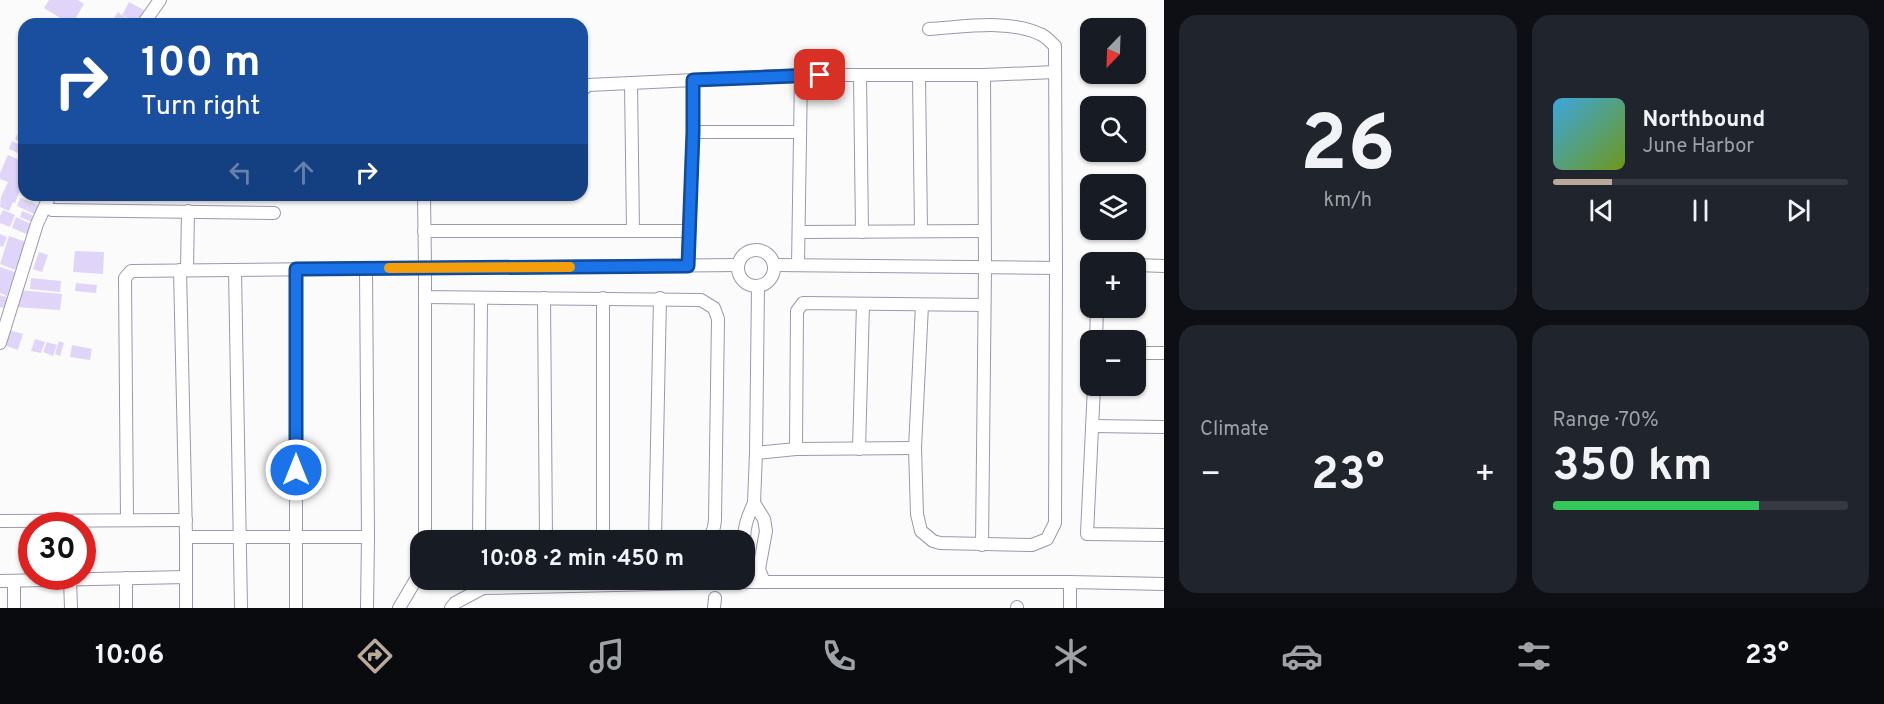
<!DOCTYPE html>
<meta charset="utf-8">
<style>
:root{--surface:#171b24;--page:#20242c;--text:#f1f3f6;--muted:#9ea1a6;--line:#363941;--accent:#b8a999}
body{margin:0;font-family:Overpass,sans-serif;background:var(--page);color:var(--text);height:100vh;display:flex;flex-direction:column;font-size:22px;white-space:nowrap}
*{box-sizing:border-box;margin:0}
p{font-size:20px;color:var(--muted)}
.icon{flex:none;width:33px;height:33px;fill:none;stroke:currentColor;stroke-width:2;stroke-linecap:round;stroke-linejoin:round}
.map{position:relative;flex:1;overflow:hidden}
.side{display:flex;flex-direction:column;gap:15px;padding:15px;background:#0d0f14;width:720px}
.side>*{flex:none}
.guide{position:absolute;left:18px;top:18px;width:570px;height:183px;border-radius:18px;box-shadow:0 2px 4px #0004;background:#1a4fa0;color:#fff;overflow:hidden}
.needle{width:39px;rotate:203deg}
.controls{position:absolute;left:1080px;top:18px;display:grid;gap:12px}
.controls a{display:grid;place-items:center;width:66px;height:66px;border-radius:12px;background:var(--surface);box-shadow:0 2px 4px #0004;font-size:30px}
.speed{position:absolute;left:18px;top:512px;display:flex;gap:12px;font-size:30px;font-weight:700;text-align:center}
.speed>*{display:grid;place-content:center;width:78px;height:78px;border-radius:50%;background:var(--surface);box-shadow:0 2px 4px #0004;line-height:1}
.speed .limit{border:9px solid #d22;background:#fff;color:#111}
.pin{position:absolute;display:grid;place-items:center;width:51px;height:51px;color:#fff;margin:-26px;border-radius:12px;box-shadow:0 3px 9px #0006}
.me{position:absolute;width:66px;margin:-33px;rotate:0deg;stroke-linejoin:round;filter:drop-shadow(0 0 4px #0008)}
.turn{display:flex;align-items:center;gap:21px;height:126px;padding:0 24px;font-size:27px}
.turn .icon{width:78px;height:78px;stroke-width:2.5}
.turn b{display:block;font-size:42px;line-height:51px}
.lanes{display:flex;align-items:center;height:57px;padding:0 24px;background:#0003;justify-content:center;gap:30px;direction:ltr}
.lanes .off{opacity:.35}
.big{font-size:45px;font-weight:700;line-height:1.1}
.side .tile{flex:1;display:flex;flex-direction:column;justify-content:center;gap:9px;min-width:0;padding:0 21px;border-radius:18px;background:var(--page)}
.side .dial{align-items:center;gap:0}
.dial b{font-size:78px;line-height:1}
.song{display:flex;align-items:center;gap:18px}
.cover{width:72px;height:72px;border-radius:9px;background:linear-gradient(135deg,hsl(200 70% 55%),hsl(80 70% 35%))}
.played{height:6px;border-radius:3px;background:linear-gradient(90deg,var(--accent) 20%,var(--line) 20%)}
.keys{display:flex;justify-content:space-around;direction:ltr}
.heat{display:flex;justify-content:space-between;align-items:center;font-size:33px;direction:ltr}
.charge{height:9px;border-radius:4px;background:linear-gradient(90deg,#34c759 70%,var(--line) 0)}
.side .tiles{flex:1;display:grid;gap:15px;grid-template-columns:repeat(2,1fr)}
.trip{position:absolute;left:410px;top:530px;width:345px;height:60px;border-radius:18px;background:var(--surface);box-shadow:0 2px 4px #0004;font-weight:700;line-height:60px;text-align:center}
.tabs{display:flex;height:96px;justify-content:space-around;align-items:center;background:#090b0e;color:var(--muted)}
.tabs .icon{width:42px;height:42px}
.tabs .active{color:var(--accent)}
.tabs b{font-size:27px;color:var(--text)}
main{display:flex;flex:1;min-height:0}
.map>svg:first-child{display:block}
.building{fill:#e0d5f8}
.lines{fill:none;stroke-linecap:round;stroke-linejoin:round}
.street-casing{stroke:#9d97ad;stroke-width:14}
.street{stroke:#fff;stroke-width:12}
.route-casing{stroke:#114b97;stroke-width:15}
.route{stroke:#1a73e8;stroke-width:10}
.slow{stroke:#f59e0b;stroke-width:10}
</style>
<main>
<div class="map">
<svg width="1164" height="608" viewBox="0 0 1164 608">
<rect width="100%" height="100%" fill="#fbfbfb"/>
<!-- building -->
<g class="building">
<path d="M49,0H78L84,4L72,24H70L44,8Z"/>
<path d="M129,2L144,10L137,23L122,15Z"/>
<path d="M118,12L128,20L126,24H110Z"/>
<path d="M24,114V133L17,130Z"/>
<path d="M18,133L24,135V145L15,139Z"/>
<path d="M12,141L24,147V160L18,158L20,154L9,149Z"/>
<path d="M8,155L24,162V181L15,203L13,202L9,211L0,207L1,197L8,182L0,179V173Z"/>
<path d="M20,198L40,206L36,215L17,206Z"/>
<path d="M3,210L15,215L10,227L0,223V216Z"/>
<path d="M22,211L37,217L34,223L20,217Z"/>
<path d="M16,217L33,225L29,235L12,228Z"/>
<path d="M0,234L7,237L3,247L0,246Z"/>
<path d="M9,236L26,242L15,270L0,264Z"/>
<path d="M75,251L104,252L103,274L73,272Z"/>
<path d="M39,252L48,255L42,272L33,269Z"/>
<path d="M0,267L15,272L7,296L0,293Z"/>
<path d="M31,278L61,281L60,292L30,289Z"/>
<path d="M76,283L97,285L96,293L75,291Z"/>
<path d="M18,290L62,294L60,310L16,307Z"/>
<path d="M0,295L10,298L6,309L0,307Z"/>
<path d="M9,330L23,334L18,350L4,345Z"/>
<path d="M35,339L45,342L41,353L31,351Z"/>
<path d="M59,341L64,343L60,356L55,354Z"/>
<path d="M47,342L57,345L53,356L43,352Z"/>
<path d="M72,345L92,349L90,360L70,357Z"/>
</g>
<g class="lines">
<!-- street casing -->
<g class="street-casing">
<g id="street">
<path d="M143,24L160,0"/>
<path d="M860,75L862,232"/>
<path d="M919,75L921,231"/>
<path d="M631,83L633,231"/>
<path d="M582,90L588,85L801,75H984L1055,72"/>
<path d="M693,132H800"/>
<path d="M52,210L274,213"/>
<path d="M424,231H689"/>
<path d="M799,232L984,231"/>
<circle cx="756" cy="268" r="18"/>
<path d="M688,265L693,132V80"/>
<path d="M775,265L1056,268"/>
<path d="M798,265L801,75"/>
<path d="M1136,265L1164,266"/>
<path d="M296,269V608"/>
<path d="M366,269L368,537L367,608"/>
<path d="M180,270L186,537V608"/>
<path d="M187,270L188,211"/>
<path d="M235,270L241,608"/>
<path d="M758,287L756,453L796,449"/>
<path d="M425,297V540"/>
<path d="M544,298L546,539"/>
<path d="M922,305L915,448L917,514L921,531L933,541L940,543L1032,545L1047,539L1055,523L1056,268L1055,46C1050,42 1046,36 1040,34C1007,19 964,27 929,29"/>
<path d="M1096,340L1097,308"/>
<path d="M0,343L37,224L50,195"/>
<path d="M1136,353H1164"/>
<path d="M1094,386L1087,534L1164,535"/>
<path d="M1092,426L1164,427"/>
<path d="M915,448L796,449L797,311L803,303L984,305"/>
<path d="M859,449L863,304"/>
<path d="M754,503L756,453"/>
<path d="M127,519L125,278L131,271L425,268L424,195"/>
<path d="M0,521L186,520"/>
<path d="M186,537H368"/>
<path d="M479,540L481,298"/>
<path d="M536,540H570"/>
<path d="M603,540V298"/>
<path d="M655,540L660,298"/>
<path d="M706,540C713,534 714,529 715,520L718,319L714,308L701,300L425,297V268L738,265"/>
<path d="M982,545L985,268L984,75"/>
<path d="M126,578V608"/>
<path d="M70,580L71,608"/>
<path d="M0,581L186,577"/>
<path d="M14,581V608"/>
<path d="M744,582C753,560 748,565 745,545C742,530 748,516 754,503L764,519L766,531L759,569L764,582"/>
<path d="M399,608L415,581L420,576"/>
<path d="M451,608L455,603L483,588L744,582H1070L1164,584"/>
<path d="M714,608L715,598"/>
<path d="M1017,608V607"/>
<path d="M1070,608V582"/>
</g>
</g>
<!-- street -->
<use href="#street" class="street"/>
</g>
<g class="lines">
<!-- route casing -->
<g class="route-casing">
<path id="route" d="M296,470V269L688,266L693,132V80L820,75"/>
</g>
<!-- route -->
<use href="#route" class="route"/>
<!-- slow -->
<path class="slow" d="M389,268L570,267"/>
</g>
</svg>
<div class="controls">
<a><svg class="needle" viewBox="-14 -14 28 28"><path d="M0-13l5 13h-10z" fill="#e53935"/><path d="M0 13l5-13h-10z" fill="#9ea1a6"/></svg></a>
<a><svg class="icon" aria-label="search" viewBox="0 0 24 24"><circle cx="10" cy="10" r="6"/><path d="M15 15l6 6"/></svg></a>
<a><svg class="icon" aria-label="layers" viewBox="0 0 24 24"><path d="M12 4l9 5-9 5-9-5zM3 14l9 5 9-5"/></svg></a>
<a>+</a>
<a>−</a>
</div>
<div class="speed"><div class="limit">30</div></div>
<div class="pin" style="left:820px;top:75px;background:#d93025"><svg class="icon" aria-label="arrive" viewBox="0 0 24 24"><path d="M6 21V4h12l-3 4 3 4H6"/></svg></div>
<svg class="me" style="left:296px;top:470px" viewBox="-20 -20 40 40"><circle r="17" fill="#1a73e8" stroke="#fff" stroke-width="3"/><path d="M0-11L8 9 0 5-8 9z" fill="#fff"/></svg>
<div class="trip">10:08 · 2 min · 450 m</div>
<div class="guide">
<div class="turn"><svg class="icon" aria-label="right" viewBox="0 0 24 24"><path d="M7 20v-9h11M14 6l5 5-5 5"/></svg><div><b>100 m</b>Turn right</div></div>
<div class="lanes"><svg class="icon off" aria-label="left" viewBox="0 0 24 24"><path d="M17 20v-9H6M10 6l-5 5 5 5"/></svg><svg class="icon off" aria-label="ahead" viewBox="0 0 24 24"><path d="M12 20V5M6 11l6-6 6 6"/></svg><svg class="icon" aria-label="right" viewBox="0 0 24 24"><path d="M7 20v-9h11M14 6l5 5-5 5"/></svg></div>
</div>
</div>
<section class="side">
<div class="tiles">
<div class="tile dial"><b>26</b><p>km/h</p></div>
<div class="tile">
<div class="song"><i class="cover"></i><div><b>Northbound</b><p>June Harbor</p></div></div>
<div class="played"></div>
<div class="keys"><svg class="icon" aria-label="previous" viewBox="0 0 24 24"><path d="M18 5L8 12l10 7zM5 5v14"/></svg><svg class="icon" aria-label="pause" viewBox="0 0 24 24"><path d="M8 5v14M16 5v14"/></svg><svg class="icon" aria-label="next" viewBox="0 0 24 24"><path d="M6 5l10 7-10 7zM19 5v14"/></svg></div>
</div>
<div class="tile"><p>Climate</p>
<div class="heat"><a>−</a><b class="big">23°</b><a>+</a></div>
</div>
<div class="tile"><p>Range · 70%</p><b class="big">350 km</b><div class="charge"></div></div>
</div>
</section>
</main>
<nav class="tabs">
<b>10:06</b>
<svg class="icon active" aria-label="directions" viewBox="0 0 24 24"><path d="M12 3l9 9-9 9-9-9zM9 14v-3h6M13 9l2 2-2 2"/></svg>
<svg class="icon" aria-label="music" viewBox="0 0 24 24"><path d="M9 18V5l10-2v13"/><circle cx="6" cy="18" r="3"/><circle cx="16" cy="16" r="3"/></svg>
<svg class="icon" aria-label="phone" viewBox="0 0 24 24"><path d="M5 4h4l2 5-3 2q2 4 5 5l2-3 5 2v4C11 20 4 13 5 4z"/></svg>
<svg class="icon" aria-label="climate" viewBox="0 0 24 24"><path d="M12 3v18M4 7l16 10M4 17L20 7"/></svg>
<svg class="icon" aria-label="car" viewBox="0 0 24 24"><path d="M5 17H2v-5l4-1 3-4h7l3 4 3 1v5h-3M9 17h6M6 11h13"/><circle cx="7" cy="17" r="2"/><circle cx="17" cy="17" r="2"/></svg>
<svg class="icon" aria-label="filters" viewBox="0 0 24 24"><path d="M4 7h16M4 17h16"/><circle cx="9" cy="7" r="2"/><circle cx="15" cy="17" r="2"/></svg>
<b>23°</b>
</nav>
